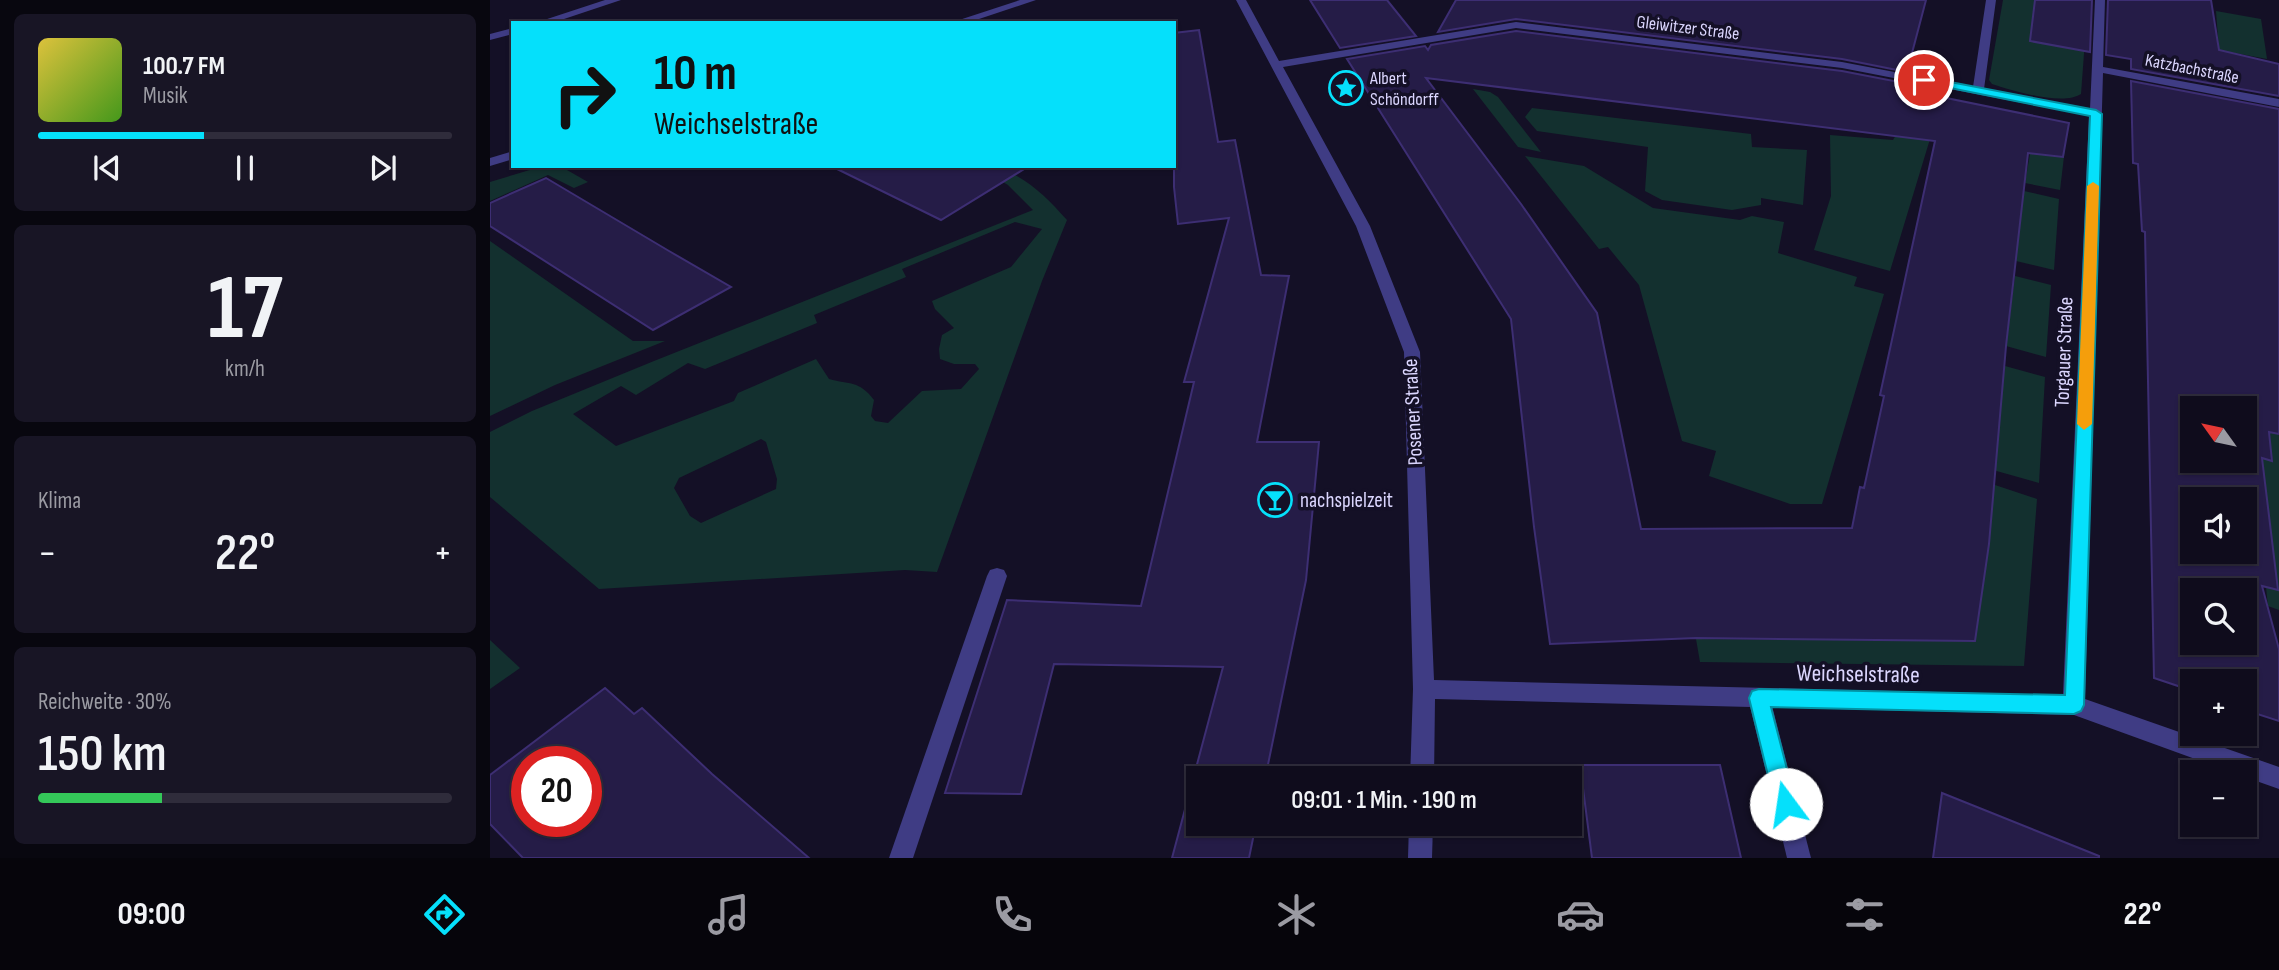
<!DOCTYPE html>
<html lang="de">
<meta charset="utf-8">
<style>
:root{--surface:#0f0c1c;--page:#181525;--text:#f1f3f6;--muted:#9b9ba3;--line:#2f2c3b;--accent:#05e0fb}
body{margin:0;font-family:"Sofia Sans Condensed",sans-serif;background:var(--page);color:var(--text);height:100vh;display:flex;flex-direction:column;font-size:26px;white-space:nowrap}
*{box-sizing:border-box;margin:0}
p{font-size:23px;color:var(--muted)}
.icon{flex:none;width:38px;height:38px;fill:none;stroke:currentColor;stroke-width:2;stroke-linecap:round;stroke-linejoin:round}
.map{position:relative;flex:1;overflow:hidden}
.sheet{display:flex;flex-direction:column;gap:14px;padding:14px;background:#08070f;width:490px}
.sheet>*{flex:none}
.top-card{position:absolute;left:21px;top:21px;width:665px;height:147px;border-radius:0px;box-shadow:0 2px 5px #0004,0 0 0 2px var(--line);background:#05e0fb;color:#111;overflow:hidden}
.needle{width:46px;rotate:303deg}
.tools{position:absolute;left:1690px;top:396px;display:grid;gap:14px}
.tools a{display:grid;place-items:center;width:77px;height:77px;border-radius:0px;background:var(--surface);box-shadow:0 2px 5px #0004,0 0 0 2px var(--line);font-size:35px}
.speed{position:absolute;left:21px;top:746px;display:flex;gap:14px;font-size:35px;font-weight:700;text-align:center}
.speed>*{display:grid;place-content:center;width:91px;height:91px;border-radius:50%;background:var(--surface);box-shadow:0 2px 5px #0004,0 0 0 2px var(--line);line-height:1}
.speed .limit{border:10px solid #d22;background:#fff;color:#111}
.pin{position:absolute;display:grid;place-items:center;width:60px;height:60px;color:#fff;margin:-30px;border:4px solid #fff;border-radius:50%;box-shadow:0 2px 7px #0007}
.me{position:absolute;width:77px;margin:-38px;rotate:346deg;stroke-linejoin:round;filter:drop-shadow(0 0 5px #0008)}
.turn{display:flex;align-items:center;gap:24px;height:147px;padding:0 28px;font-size:32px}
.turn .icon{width:91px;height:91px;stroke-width:2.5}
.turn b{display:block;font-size:49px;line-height:60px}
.big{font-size:52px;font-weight:600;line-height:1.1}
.sheet .tile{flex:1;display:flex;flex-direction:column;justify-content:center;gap:10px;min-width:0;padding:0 24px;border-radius:10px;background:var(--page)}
.sheet .dial{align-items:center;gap:0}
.dial b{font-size:91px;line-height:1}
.song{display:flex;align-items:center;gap:21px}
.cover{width:84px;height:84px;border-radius:10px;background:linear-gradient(135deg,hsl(50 70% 55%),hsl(100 70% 35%))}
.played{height:7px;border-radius:4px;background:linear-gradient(90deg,var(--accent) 40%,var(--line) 40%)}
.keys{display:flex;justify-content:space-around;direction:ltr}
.heat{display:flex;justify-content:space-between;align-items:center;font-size:38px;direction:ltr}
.charge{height:10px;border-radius:5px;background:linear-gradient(90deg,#34c759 30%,var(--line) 0)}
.trip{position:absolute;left:696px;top:766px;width:396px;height:70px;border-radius:0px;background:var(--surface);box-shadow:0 2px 5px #0004,0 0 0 2px var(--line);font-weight:600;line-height:70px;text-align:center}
.dock{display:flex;height:112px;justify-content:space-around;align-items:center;background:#06050b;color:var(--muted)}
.dock .icon{width:49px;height:49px}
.dock .active{color:var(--accent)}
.dock b{font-size:32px;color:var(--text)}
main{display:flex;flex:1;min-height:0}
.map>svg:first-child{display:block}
.green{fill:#13302f;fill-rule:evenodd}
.building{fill:#251c47;stroke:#3d2e73;stroke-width:2;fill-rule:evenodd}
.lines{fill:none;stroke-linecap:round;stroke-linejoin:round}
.service{fill:#3f3c84;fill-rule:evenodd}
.minor{fill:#3f3c84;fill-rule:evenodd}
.route{fill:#05e0fb;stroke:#0392a3;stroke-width:2}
.slow{fill:#f59e0b}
.labels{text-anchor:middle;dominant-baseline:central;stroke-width:7;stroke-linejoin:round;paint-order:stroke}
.far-street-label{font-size:18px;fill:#dbd6fe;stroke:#141026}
.far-poi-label{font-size:18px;fill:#dbd6fe;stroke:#141026;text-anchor:start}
.street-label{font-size:21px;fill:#dbd6fe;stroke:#141026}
.poi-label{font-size:21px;fill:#dbd6fe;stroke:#141026;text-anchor:start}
.near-street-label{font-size:24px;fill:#dbd6fe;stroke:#141026}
</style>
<main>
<section class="sheet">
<div class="tile">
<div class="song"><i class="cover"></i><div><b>100.7 FM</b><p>Musik</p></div></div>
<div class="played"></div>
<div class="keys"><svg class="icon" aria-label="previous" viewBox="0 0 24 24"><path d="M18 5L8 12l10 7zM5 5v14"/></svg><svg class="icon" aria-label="pause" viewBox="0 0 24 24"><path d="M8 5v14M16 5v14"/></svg><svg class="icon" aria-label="next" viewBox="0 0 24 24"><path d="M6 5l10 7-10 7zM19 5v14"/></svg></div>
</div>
<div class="tile dial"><b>17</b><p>km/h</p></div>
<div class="tile"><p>Klima</p>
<div class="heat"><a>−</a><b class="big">22°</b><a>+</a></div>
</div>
<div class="tile"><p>Reichweite · 30%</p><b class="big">150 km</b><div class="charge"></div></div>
</section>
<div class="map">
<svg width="1789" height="858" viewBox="0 0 1789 858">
<rect width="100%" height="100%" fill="#141026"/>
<!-- green -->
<g class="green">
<path d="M1513,0H1598L1591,94C1573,106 1523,91 1502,84L1499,80Z"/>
<path d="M1726,11L1771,19L1777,59L1729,50Z"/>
<path d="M983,89L1000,92L1008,97L1051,152L1028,147Z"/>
<path d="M1042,108L1261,134L1262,147L1317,150L1313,205L1271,198V205L1242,210L1172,200L1155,191L1158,147L1047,131L1035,117Z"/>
<path d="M1578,123L1570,190L1535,183L1541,148Z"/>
<path d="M1407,133L1440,139L1400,271L1324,250L1341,196L1340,135L1403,140Z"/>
<path d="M1035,156L1094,166L1163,208L1250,220L1262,216L1294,222L1288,253L1367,277L1364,286L1394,294L1332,504H1300L1219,476L1226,451L1192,441L1149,285L1118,247L1109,249Z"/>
<path d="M53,166H70L98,182L84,188L58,175L0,201V182Z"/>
<path d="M515,170C542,182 558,199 577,220L552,281L447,572L415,570L109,589L0,497V432L42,411L164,361L543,210L518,185L503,176ZM525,222L552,229L521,267L442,301L445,309L464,328L452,335L449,349L450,359L464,364H485L489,369L471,389L432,391L398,423L385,421L381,416L384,400C369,380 360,385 339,379L326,359L248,393L244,401L126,446L83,414L131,386L146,395L198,363L215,369L327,323L324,315L416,277L412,269ZM271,439L276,442L287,479L286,489L211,523L200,516L184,488L189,478Z"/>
<path d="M1534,191L1569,199L1564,270L1526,261Z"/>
<path d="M0,241L143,341H175L65,385L0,416Z"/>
<path d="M1525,276L1561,285L1556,357L1516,346Z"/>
<path d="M1515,366L1555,377L1549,483L1503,470Z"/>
<path d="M1779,432L1789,434V610L1778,606L1776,587L1788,590L1777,499L1765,496V456L1782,461Z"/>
<path d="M1502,484L1547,499L1534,666L1210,662L1206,639L1485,641L1499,543Z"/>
<path d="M0,640L30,668L0,689Z"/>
</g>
<!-- building -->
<g class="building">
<path d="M820,0H897L926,36L850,48Z"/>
<path d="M966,0H1436L1417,72L1352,59L1026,19L948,32Z"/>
<path d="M1545,0H1602L1600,52L1540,41Z"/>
<path d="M1618,0H1721L1729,50L1789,64V96L1641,69V59L1616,55Z"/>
<path d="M709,30L728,142L745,140L771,275L799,276L767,442H829L816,580L775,779H709V824H766L759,858H682L733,667L564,664L531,794L455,793L517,600L651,606L704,382H694L739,218L688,224L684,187V33Z"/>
<path d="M1026,31L1352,71L1414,83L1412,89L1579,123L1573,157L1538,153L1516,346L1499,544L1485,641L1206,638L1060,644L1044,527L1021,319L857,59L935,46L938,50L941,45ZM936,78L1445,141L1390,395L1394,396L1374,488L1370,487L1362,528L1151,529L1107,313L1031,204Z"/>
<path d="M1641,81L1789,109V434L1779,432L1782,461L1772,458L1788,590L1772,586L1789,649V721L1755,710V681H1703V691L1664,678L1655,232L1652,231L1648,164L1643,163ZM1703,408H1755V460H1703ZM1703,499H1755V551H1703ZM1703,590H1755V642H1703Z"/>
<path d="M341,166H539L451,220Z"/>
<path d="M56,178L179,251L241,287L163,330L0,226V203Z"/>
<path d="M115,688L144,714L152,708L222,774L319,858H33L0,824V775ZM37,761H96V821H37Z"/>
<path d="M1090,765H1230L1251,858H1102Z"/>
<path d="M1452,793L1609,856V858H1443Z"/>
</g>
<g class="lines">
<!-- service -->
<g class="service">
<path d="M507,568L514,570L517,576L423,858H399L497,576L500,570Z"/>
<path d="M1269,688L1277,691L1280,698L1321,858H1297L1258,698L1261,691Z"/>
</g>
<!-- minor -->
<g class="minor">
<path d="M115,0H131L62,23H45Z"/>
<path d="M530,0H546L477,23H460Z"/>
<path d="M746,0H756L789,61L1026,22L1352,62L1483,87L1496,0H1506L1494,89L1600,109L1605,0H1615L1613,67L1789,99V107L1613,73L1595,699L1789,767V789L1755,777V772H1741L1584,715L945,699L944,779H920L923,689L914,352L866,226ZM1026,28L1352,68L1599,116L1573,695L944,680L930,352L880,226L793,67Z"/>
<path d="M23,28V34L0,40V34Z"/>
<path d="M23,151V159L0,166V158Z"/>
<path d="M919,824H943L942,858H918Z"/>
</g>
</g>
<!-- route -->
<path class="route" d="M1434,77L1606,110L1612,114L1594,705L1591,711L1584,714L1281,707L1306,804L1303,812L1296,815L1288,812L1285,804L1259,698L1262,691L1269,689L1575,695L1600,116L1430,82V78Z"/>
<!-- slow -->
<path class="slow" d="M1603,182L1609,186L1602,424L1594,430L1587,424L1597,186Z"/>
<!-- icons -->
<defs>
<g id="sight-ring" transform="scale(1.75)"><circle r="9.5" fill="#141026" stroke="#05e0fb" stroke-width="1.5"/><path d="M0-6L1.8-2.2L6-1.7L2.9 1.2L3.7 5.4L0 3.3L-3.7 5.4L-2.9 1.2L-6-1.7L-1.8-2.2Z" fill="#05e0fb"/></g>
<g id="bar-ring" transform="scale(1.75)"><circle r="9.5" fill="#141026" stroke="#05e0fb" stroke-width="1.5"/><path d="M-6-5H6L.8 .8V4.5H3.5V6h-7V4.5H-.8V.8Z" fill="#05e0fb"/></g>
</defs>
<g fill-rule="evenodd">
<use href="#sight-ring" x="856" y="88"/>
<use href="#bar-ring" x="785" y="500"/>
</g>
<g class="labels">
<!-- far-street labels -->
<g class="far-street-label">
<text transform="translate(1198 28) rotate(7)">Gleiwitzer Straße</text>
<text transform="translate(1702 69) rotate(11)">Katzbachstraße</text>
</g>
<!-- far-poi labels -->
<g class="far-poi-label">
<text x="880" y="78">Albert<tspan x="880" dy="21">Schöndorff</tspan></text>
</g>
<!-- street labels -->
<g class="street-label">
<text transform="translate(1574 352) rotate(-88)">Torgauer Straße</text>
<text transform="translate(923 412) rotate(-93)">Posener Straße</text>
</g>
<!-- poi labels -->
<g class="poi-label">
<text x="810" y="500">nachspielzeit</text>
</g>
<!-- near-street labels -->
<g class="near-street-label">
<text transform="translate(1368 674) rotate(1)">Weichselstraße</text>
</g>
</g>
</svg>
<div class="tools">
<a><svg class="needle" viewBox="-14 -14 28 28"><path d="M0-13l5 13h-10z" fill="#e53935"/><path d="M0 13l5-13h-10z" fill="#9b9ba3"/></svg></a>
<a><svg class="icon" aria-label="sound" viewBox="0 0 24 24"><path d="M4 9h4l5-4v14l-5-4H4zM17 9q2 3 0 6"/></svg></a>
<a><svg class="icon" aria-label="search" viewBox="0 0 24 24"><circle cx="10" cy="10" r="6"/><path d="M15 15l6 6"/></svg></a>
<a>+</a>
<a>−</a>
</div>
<div class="speed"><div class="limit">20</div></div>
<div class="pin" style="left:1434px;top:80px;background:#d93025"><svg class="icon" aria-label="arrive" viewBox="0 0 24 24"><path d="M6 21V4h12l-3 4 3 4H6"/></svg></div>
<svg class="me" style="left:1296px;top:804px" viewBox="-20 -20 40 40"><circle r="19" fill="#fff"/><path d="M0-13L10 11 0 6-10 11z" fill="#05e0fb"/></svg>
<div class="trip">09:01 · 1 Min. · 190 m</div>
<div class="top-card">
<div class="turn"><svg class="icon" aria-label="right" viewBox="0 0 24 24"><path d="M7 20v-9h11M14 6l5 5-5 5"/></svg><div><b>10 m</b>Weichselstraße</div></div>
</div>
</div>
</main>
<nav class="dock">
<b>09:00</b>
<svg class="icon active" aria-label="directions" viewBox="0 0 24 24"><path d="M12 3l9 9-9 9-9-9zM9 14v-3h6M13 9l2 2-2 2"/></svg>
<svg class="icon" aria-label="music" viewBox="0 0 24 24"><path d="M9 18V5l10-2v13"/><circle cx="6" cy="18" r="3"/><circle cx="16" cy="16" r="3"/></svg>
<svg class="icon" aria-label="phone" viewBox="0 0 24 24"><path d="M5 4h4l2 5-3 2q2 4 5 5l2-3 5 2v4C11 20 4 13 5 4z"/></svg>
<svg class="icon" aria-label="climate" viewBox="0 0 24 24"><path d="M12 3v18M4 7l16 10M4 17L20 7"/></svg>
<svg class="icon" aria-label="car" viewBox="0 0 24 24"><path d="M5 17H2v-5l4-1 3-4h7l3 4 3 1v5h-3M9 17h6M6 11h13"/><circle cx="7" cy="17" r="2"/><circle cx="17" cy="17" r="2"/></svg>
<svg class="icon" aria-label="filters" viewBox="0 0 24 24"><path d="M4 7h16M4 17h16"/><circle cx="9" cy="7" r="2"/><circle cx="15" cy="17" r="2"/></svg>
<b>22°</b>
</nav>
